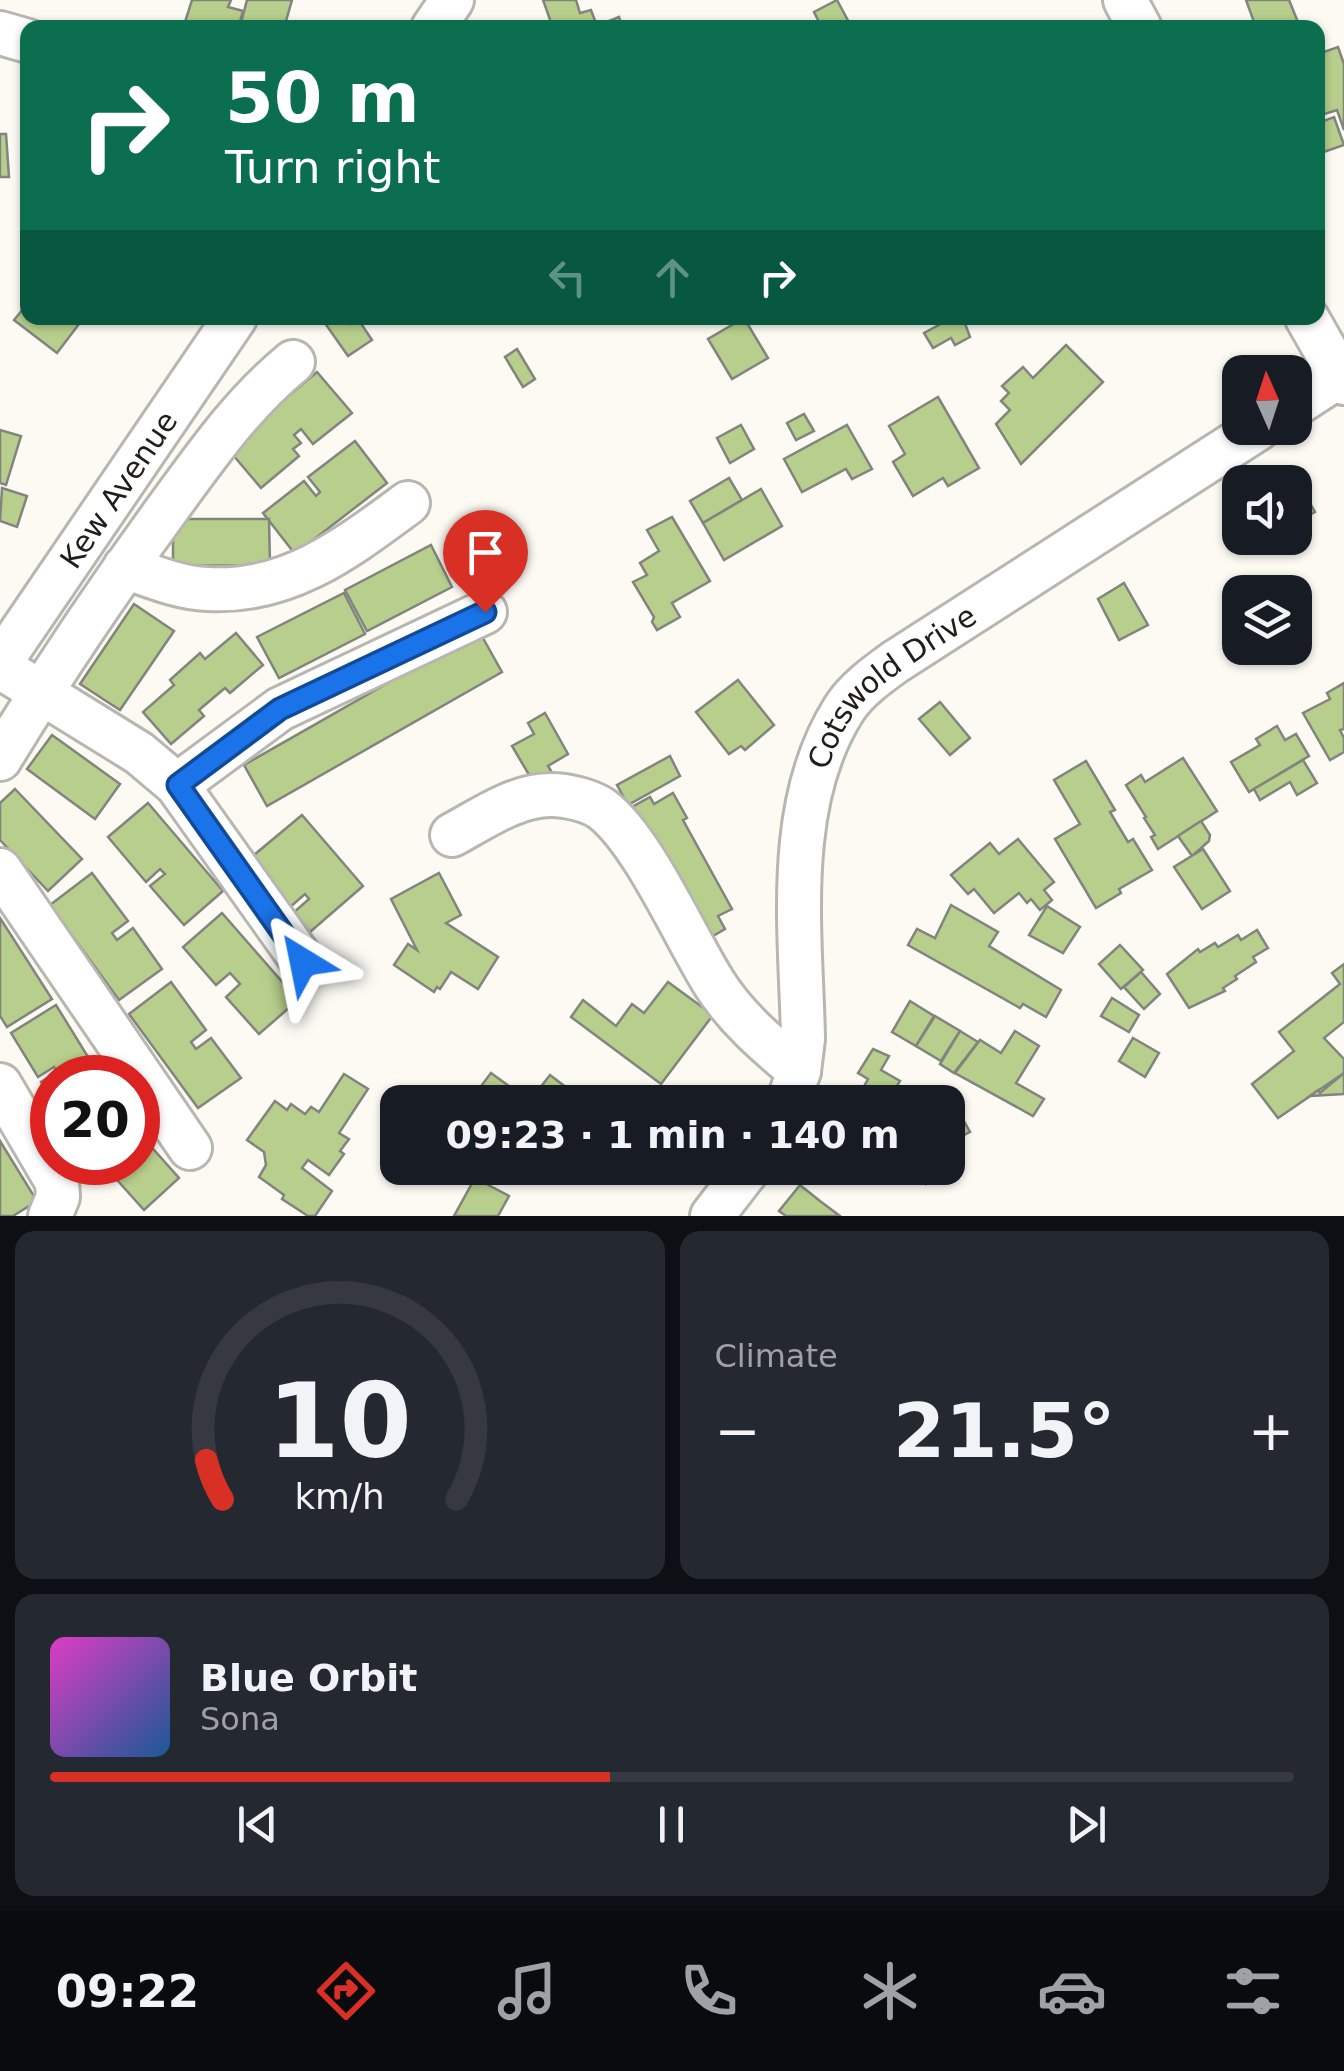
<!DOCTYPE html>
<meta charset="utf-8">
<style>
:root{--surface:#171b24;--page:#242831;--text:#f1f3f6;--muted:#9ea1a6;--line:#363941;--accent:#d93025}
body{margin:0;font-family:"DejaVu Sans",sans-serif;background:var(--page);color:var(--text);height:100vh;display:flex;flex-direction:column;font-size:38px;white-space:nowrap}
*{box-sizing:border-box;margin:0}
p{font-size:32px;color:var(--muted)}
.icon{flex:none;width:55px;height:55px;fill:none;stroke:currentColor;stroke-width:2;stroke-linecap:round;stroke-linejoin:round}
.map{position:relative;height:1216px;overflow:hidden}
.details{display:flex;flex-direction:column;gap:15px;padding:15px;background:#0d0f14;flex:1}
.details>*{flex:none}
.guide{position:absolute;left:20px;top:20px;width:1305px;height:305px;border-radius:20px;box-shadow:0 2px 8px #0004;background:#0b6e4f;color:#fff;overflow:hidden}
.needle{width:65px;rotate:357deg}
.controls{position:absolute;left:1222px;top:355px;display:grid;gap:20px}
.controls a{display:grid;place-items:center;width:90px;height:90px;border-radius:20px;background:var(--surface);box-shadow:0 2px 8px #0004;font-size:50px}
.speed{position:absolute;left:30px;top:1055px;display:flex;gap:20px;font-size:50px;font-weight:700;text-align:center}
.speed>*{display:grid;place-content:center;width:130px;height:130px;border-radius:50%;background:var(--surface);box-shadow:0 2px 8px #0004;line-height:1}
.speed .limit{border:15px solid #d22;background:#fff;color:#111}
.pin{position:absolute;display:grid;place-items:center;width:85px;height:85px;color:#fff;margin:-102px -42px;border-radius:50% 50% 50% 0;rotate:-45deg;box-shadow:0 0 10px #0007}
.pin .icon{rotate:45deg}
.me{position:absolute;width:110px;margin:-55px;rotate:325deg;stroke-linejoin:round;filter:drop-shadow(0 0 8px #0008)}
.turn{display:flex;align-items:center;gap:35px;height:210px;padding:0 40px;font-size:45px}
.turn .icon{width:130px;height:130px;stroke-width:2.5}
.turn b{display:block;font-size:70px;line-height:85px}
.lanes{display:flex;align-items:center;height:95px;padding:0 40px;background:#0003;justify-content:center;gap:50px;direction:ltr}
.lanes .off{opacity:.35}
.big{font-size:75px;font-weight:700;line-height:1.1}
.details .widget{flex:1;display:flex;flex-direction:column;justify-content:center;gap:15px;min-width:0;padding:0 35px;border-radius:20px;background:var(--page)}
.details .dial{align-items:center;gap:0}
.dial svg{height:260px;overflow:visible;fill:none;stroke:var(--line);stroke-width:7;stroke-linecap:round;text-anchor:middle}
.dial text{fill:var(--text);stroke:none}
.song{display:flex;align-items:center;gap:30px}
.cover{width:120px;height:120px;border-radius:15px;background:linear-gradient(135deg,hsl(310 70% 55%),hsl(210 70% 35%))}
.played{height:10px;border-radius:5px;background:linear-gradient(90deg,var(--accent) 45%,var(--line) 45%)}
.keys{display:flex;justify-content:space-around;direction:ltr}
.heat{display:flex;justify-content:space-between;align-items:center;font-size:55px;direction:ltr}
.details .tiles{flex:1;display:grid;gap:15px;grid-template-columns:1fr 1fr}
.widget:last-child{grid-column:span 2}
.trip{position:absolute;left:380px;top:1085px;width:585px;height:100px;border-radius:20px;background:var(--surface);box-shadow:0 2px 8px #0004;font-weight:700;line-height:100px;text-align:center}
.tabs{display:flex;height:160px;justify-content:space-around;align-items:center;background:#090b0e;color:var(--muted)}
.tabs .icon{width:70px;height:70px}
.tabs .active{color:var(--accent)}
.tabs b{font-size:45px;color:var(--text)}
.map>svg:first-child{display:block}
.building{fill:#b7ce8c;stroke:#82847e;stroke-width:2.5}
.lines{fill:none;stroke-linecap:round;stroke-linejoin:round}
.minor-casing{stroke:#b8b6b0;stroke-width:48}
.minor{stroke:#fff;stroke-width:42}
.route-casing{stroke:#114b97;stroke-width:25}
.route{stroke:#1a73e8;stroke-width:18}
.labels{text-anchor:middle;dominant-baseline:central;stroke-width:8;stroke-linejoin:round;paint-order:stroke}
.street-label{font-size:30px;fill:#1f1e1c;stroke:#fff}
</style>
<div class="map">
<svg width="1344" height="1216" viewBox="0 0 1344 1216">
<rect width="100%" height="100%" fill="#fcfaf3"/>
<!-- building -->
<g class="building">
<path d="M192,0H231L228,7L243,11L238,28L184,25Z"/>
<path d="M247,0H292L284,28H256L241,23Z"/>
<path d="M543,0H576L580,13L591,10L597,26L619,17L623,28H553Z"/>
<path d="M837,0L852,28H822L814,12Z"/>
<path d="M1246,0H1289L1298,22L1283,28H1249L1248,24L1254,22Z"/>
<path d="M1338,47L1344,64V130L1337,110L1318,116V54Z"/>
<path d="M1334,117L1344,145L1318,154V123Z"/>
<path d="M0,134H6L9,177H0Z"/>
<path d="M28,303V318H71L79,324L57,353L14,320Z"/>
<path d="M325,318H347L351,324L358,319L372,340L348,356L322,319Z"/>
<path d="M744,318L768,358L732,379L708,339Z"/>
<path d="M952,318H963L970,337L955,345L951,338L933,348L924,333Z"/>
<path d="M1066,345L1103,382L1021,464L996,424L1010,410L1001,401L1009,393L1002,386L1023,367L1033,378Z"/>
<path d="M517,349L535,379L523,387L505,357Z"/>
<path d="M317,372L352,413L313,444L301,429L294,435L301,443L293,449L299,456L261,488L227,448Z"/>
<path d="M938,397L979,468L948,486L943,478L913,496L893,462L905,454L889,426Z"/>
<path d="M804,414L814,431L796,440L787,423Z"/>
<path d="M741,425L754,449L730,463L717,438Z"/>
<path d="M847,425L872,469L852,479L846,469L802,492L784,459Z"/>
<path d="M0,430L21,436L6,485L0,483Z"/>
<path d="M355,441L387,483L295,554L263,513L304,481L316,496L320,492L308,477Z"/>
<path d="M1293,473L1315,512L1295,523V482H1277Z"/>
<path d="M729,478L742,500L703,523L690,501Z"/>
<path d="M2,488L27,496L17,527L0,521Z"/>
<path d="M761,489L782,526L724,560L703,523Z"/>
<path d="M672,517L710,581L672,603L680,617L657,630L652,622L654,617L633,582L647,575L640,563L659,551L647,530Z"/>
<path d="M173,519H269L270,565L173,566Z"/>
<path d="M431,545L452,587L367,631L345,590Z"/>
<path d="M1124,583L1148,625L1119,640L1098,599Z"/>
<path d="M344,593L365,634L279,678L257,637Z"/>
<path d="M134,604L174,631L120,710L80,684Z"/>
<path d="M479,631L502,672L267,806L244,765Z"/>
<path d="M236,633L263,665L230,693L225,688L199,710L204,716L171,744L143,712L174,685L170,680L200,653L205,659Z"/>
<path d="M738,680L774,725L745,750L741,746L729,754L696,712Z"/>
<path d="M1344,683V729L1340,730L1344,738V752L1330,760L1303,713L1330,699L1327,693Z"/>
<path d="M940,702L970,738L950,755L919,719Z"/>
<path d="M545,713L568,754L548,766L556,779L538,790L512,746L534,734L528,723Z"/>
<path d="M1277,726L1285,740L1296,734L1309,756L1249,792L1231,762L1260,745L1256,739Z"/>
<path d="M52,735L120,784L95,819L27,769Z"/>
<path d="M670,756L680,776L628,805L617,785Z"/>
<path d="M1183,758L1217,811L1158,849L1151,837L1155,835L1144,818L1146,817L1126,785L1141,775L1145,782Z"/>
<path d="M1303,760L1317,783L1297,795L1290,782L1260,800L1254,789Z"/>
<path d="M1086,761L1115,810L1110,812L1128,842L1133,839L1152,870L1119,889L1121,893L1096,908L1055,839L1080,824L1054,780Z"/>
<path d="M15,789L82,859L48,891L0,840V803Z"/>
<path d="M673,793L687,818L683,820L732,909L718,916L725,929L706,940L632,807L650,797L654,804Z"/>
<path d="M148,803L223,891L184,925L150,886L165,874L160,869L146,882L108,837Z"/>
<path d="M302,815L363,886L310,932L293,913L309,899L305,894L289,908L248,860Z"/>
<path d="M1201,821L1210,835L1209,841L1192,856L1178,836Z"/>
<path d="M1018,839L1054,882L1044,890L1052,900L1040,910L1031,899L1027,903L1019,893L994,913L974,889L968,894L951,875L990,843L999,854Z"/>
<path d="M1203,849L1230,891L1202,909L1174,867Z"/>
<path d="M92,873L128,921L112,933L117,940L133,928L162,969L119,1000L50,905Z"/>
<path d="M439,873L461,915L446,923L498,957L478,989L451,972L440,989L437,987L434,992L394,965L408,944L417,950L391,899Z"/>
<path d="M951,905L998,932L989,946L1061,990L1046,1017L1023,1004L1020,1008L908,945L917,929L935,938Z"/>
<path d="M1047,906L1080,927L1063,953L1029,935Z"/>
<path d="M222,913L298,1000L259,1034L226,997L240,984L230,973L216,985L183,947Z"/>
<path d="M0,918L52,999L7,1027L0,1016Z"/>
<path d="M1257,930L1268,948L1253,957L1256,962L1235,976L1237,979L1223,988L1225,991L1189,1008L1167,974L1198,949L1200,952L1215,943L1218,947L1238,935L1241,940Z"/>
<path d="M1120,945L1143,970L1121,989L1099,964Z"/>
<path d="M1344,964V1022L1324,1038L1344,1059V1073L1278,1118L1252,1084L1294,1051L1279,1032L1340,984L1332,973Z"/>
<path d="M1141,972L1160,994L1144,1009L1124,987Z"/>
<path d="M171,982L206,1030L191,1042L196,1049L211,1038L241,1078L198,1108L129,1014Z"/>
<path d="M668,982L713,1015L661,1084L571,1017L583,1000L616,1026L632,1004L644,1013Z"/>
<path d="M1112,998L1139,1015L1129,1032L1101,1016Z"/>
<path d="M910,1001L934,1016L916,1046L892,1032Z"/>
<path d="M56,1005L101,1078H52V1100L41,1082L57,1072L54,1067L38,1077L11,1033Z"/>
<path d="M935,1016L960,1031L941,1061L916,1046Z"/>
<path d="M960,1031L978,1042L954,1073L940,1064Z"/>
<path d="M1015,1031L1039,1046L1016,1083L1044,1099L1033,1116L955,1073L980,1040L1001,1053Z"/>
<path d="M1133,1038L1159,1053L1145,1077L1119,1061Z"/>
<path d="M873,1049L889,1056L881,1070L900,1081L887,1102L862,1090L868,1079L858,1073Z"/>
<path d="M491,1073L520,1094L514,1102H469Z"/>
<path d="M1344,1073V1094L1310,1096L1318,1090L1320,1093Z"/>
<path d="M344,1074L368,1089L339,1133L349,1139L340,1151L344,1154L329,1175L308,1160L302,1168L332,1191L315,1216H308L282,1199L284,1195L259,1177L266,1165L264,1152L247,1140L275,1101L287,1110L291,1104L305,1114L311,1107L319,1112Z"/>
<path d="M550,1075L584,1101L583,1102H529Z"/>
<path d="M950,1096L970,1132L956,1139L962,1150L948,1158V1102H939Z"/>
<path d="M138,1132L179,1178L144,1210L101,1162H138Z"/>
<path d="M0,1141L37,1201L13,1216H0Z"/>
<path d="M948,1163L952,1171L926,1184L917,1168H948Z"/>
<path d="M475,1178L509,1196L498,1216H454Z"/>
<path d="M800,1185L820,1201L840,1216H786L779,1211Z"/>
</g>
<g class="lines">
<!-- minor casing -->
<g class="minor-casing">
<g id="minor">
<path d="M1125,0L1140,28"/>
<path d="M433,28L452,0"/>
<path d="M0,33L28,41"/>
<path d="M1307,318L1344,383"/>
<path d="M1295,405L1344,373"/>
<path d="M125,567C151,576 179,588 207,589C288,594 347,548 408,503"/>
<path id="s1" d="M0,663L235,318"/>
<path d="M0,667L139,753L177,785L303,962"/>
<path d="M0,759C52,673 108,590 168,508C206,456 242,404 293,362"/>
<path d="M177,785L280,709L485,612"/>
<path d="M452,835C482,819 515,795 551,795C566,795 589,800 602,809C643,840 685,937 714,983C736,1018 767,1044 799,1071"/>
<path d="M0,870L190,1148"/>
<path d="M0,1085L57,1182L58,1197L50,1216"/>
<path id="s2" d="M788,1102L799,1071L803,1039C801,932 783,805 844,709C856,690 877,675 895,662L1259,428"/>
<path d="M712,1216L749,1168"/>
</g>
</g>
<!-- minor -->
<use href="#minor" class="minor"/>
</g>
<g class="lines">
<!-- route casing -->
<g class="route-casing">
<path id="route" d="M303,962L178,785L280,709L485,612"/>
</g>
<!-- route -->
<use href="#route" class="route"/>
</g>
<g class="labels">
<!-- street labels -->
<g class="street-label">
<text stroke="none"><textPath href="#s1" startOffset="210">Kew Avenue</textPath></text>
<text stroke="none"><textPath href="#s2" startOffset="452">Cotswold Drive</textPath></text>
</g>
</g>
</svg>
<div class="controls">
<a><svg class="needle" viewBox="-14 -14 28 28"><path d="M0-13l5 13h-10z" fill="#e53935"/><path d="M0 13l5-13h-10z" fill="#9ea1a6"/></svg></a>
<a><svg class="icon" aria-label="sound" viewBox="0 0 24 24"><path d="M4 9h4l5-4v14l-5-4H4zM17 9q2 3 0 6"/></svg></a>
<a><svg class="icon" aria-label="layers" viewBox="0 0 24 24"><path d="M12 4l9 5-9 5-9-5zM3 14l9 5 9-5"/></svg></a>
</div>
<div class="speed"><div class="limit">20</div></div>
<div class="pin" style="left:485px;top:612px;background:#d93025"><svg class="icon" aria-label="arrive" viewBox="0 0 24 24"><path d="M6 21V4h12l-3 4 3 4H6"/></svg></div>
<svg class="me" style="left:303px;top:962px" viewBox="-20 -20 40 40"><path d="M0-17L14 15 0 8-14 15z" fill="#1a73e8" stroke="#fff" stroke-width="4"/></svg>
<div class="trip">09:23 · 1 min · 140 m</div>
<div class="guide">
<div class="turn"><svg class="icon" aria-label="right" viewBox="0 0 24 24"><path d="M7 20v-9h11M14 6l5 5-5 5"/></svg><div><b>50 m</b>Turn right</div></div>
<div class="lanes"><svg class="icon off" aria-label="left" viewBox="0 0 24 24"><path d="M17 20v-9H6M10 6l-5 5 5 5"/></svg><svg class="icon off" aria-label="ahead" viewBox="0 0 24 24"><path d="M12 20V5M6 11l6-6 6 6"/></svg><svg class="icon" aria-label="right" viewBox="0 0 24 24"><path d="M7 20v-9h11M14 6l5 5-5 5"/></svg></div>
</div>
</div>
<section class="details">
<div class="tiles">
<div class="widget dial"><svg viewBox="0 0 100 80">
<path d="M14 69A42 42 0 1 1 86 69"/>
<path d="M14 69A42 42 0 0 1 9 57" stroke="#d93025"/>
<text x="50" y="56" font-size="32" font-weight="700">10</text>
<text x="50" y="72" font-size="11">km/h</text>
</svg></div>
<div class="widget"><p>Climate</p>
<div class="heat"><a>−</a><b class="big">21.5°</b><a>+</a></div>
</div>
<div class="widget">
<div class="song"><i class="cover"></i><div><b>Blue Orbit</b><p>Sona</p></div></div>
<div class="played"></div>
<div class="keys"><svg class="icon" aria-label="previous" viewBox="0 0 24 24"><path d="M18 5L8 12l10 7zM5 5v14"/></svg><svg class="icon" aria-label="pause" viewBox="0 0 24 24"><path d="M8 5v14M16 5v14"/></svg><svg class="icon" aria-label="next" viewBox="0 0 24 24"><path d="M6 5l10 7-10 7zM19 5v14"/></svg></div>
</div>
</div>
</section>
<nav class="tabs">
<b>09:22</b>
<svg class="icon active" aria-label="directions" viewBox="0 0 24 24"><path d="M12 3l9 9-9 9-9-9zM9 14v-3h6M13 9l2 2-2 2"/></svg>
<svg class="icon" aria-label="music" viewBox="0 0 24 24"><path d="M9 18V5l10-2v13"/><circle cx="6" cy="18" r="3"/><circle cx="16" cy="16" r="3"/></svg>
<svg class="icon" aria-label="phone" viewBox="0 0 24 24"><path d="M5 4h4l2 5-3 2q2 4 5 5l2-3 5 2v4C11 20 4 13 5 4z"/></svg>
<svg class="icon" aria-label="climate" viewBox="0 0 24 24"><path d="M12 3v18M4 7l16 10M4 17L20 7"/></svg>
<svg class="icon" aria-label="car" viewBox="0 0 24 24"><path d="M5 17H2v-5l4-1 3-4h7l3 4 3 1v5h-3M9 17h6M6 11h13"/><circle cx="7" cy="17" r="2"/><circle cx="17" cy="17" r="2"/></svg>
<svg class="icon" aria-label="filters" viewBox="0 0 24 24"><path d="M4 7h16M4 17h16"/><circle cx="9" cy="7" r="2"/><circle cx="15" cy="17" r="2"/></svg>
</nav>
